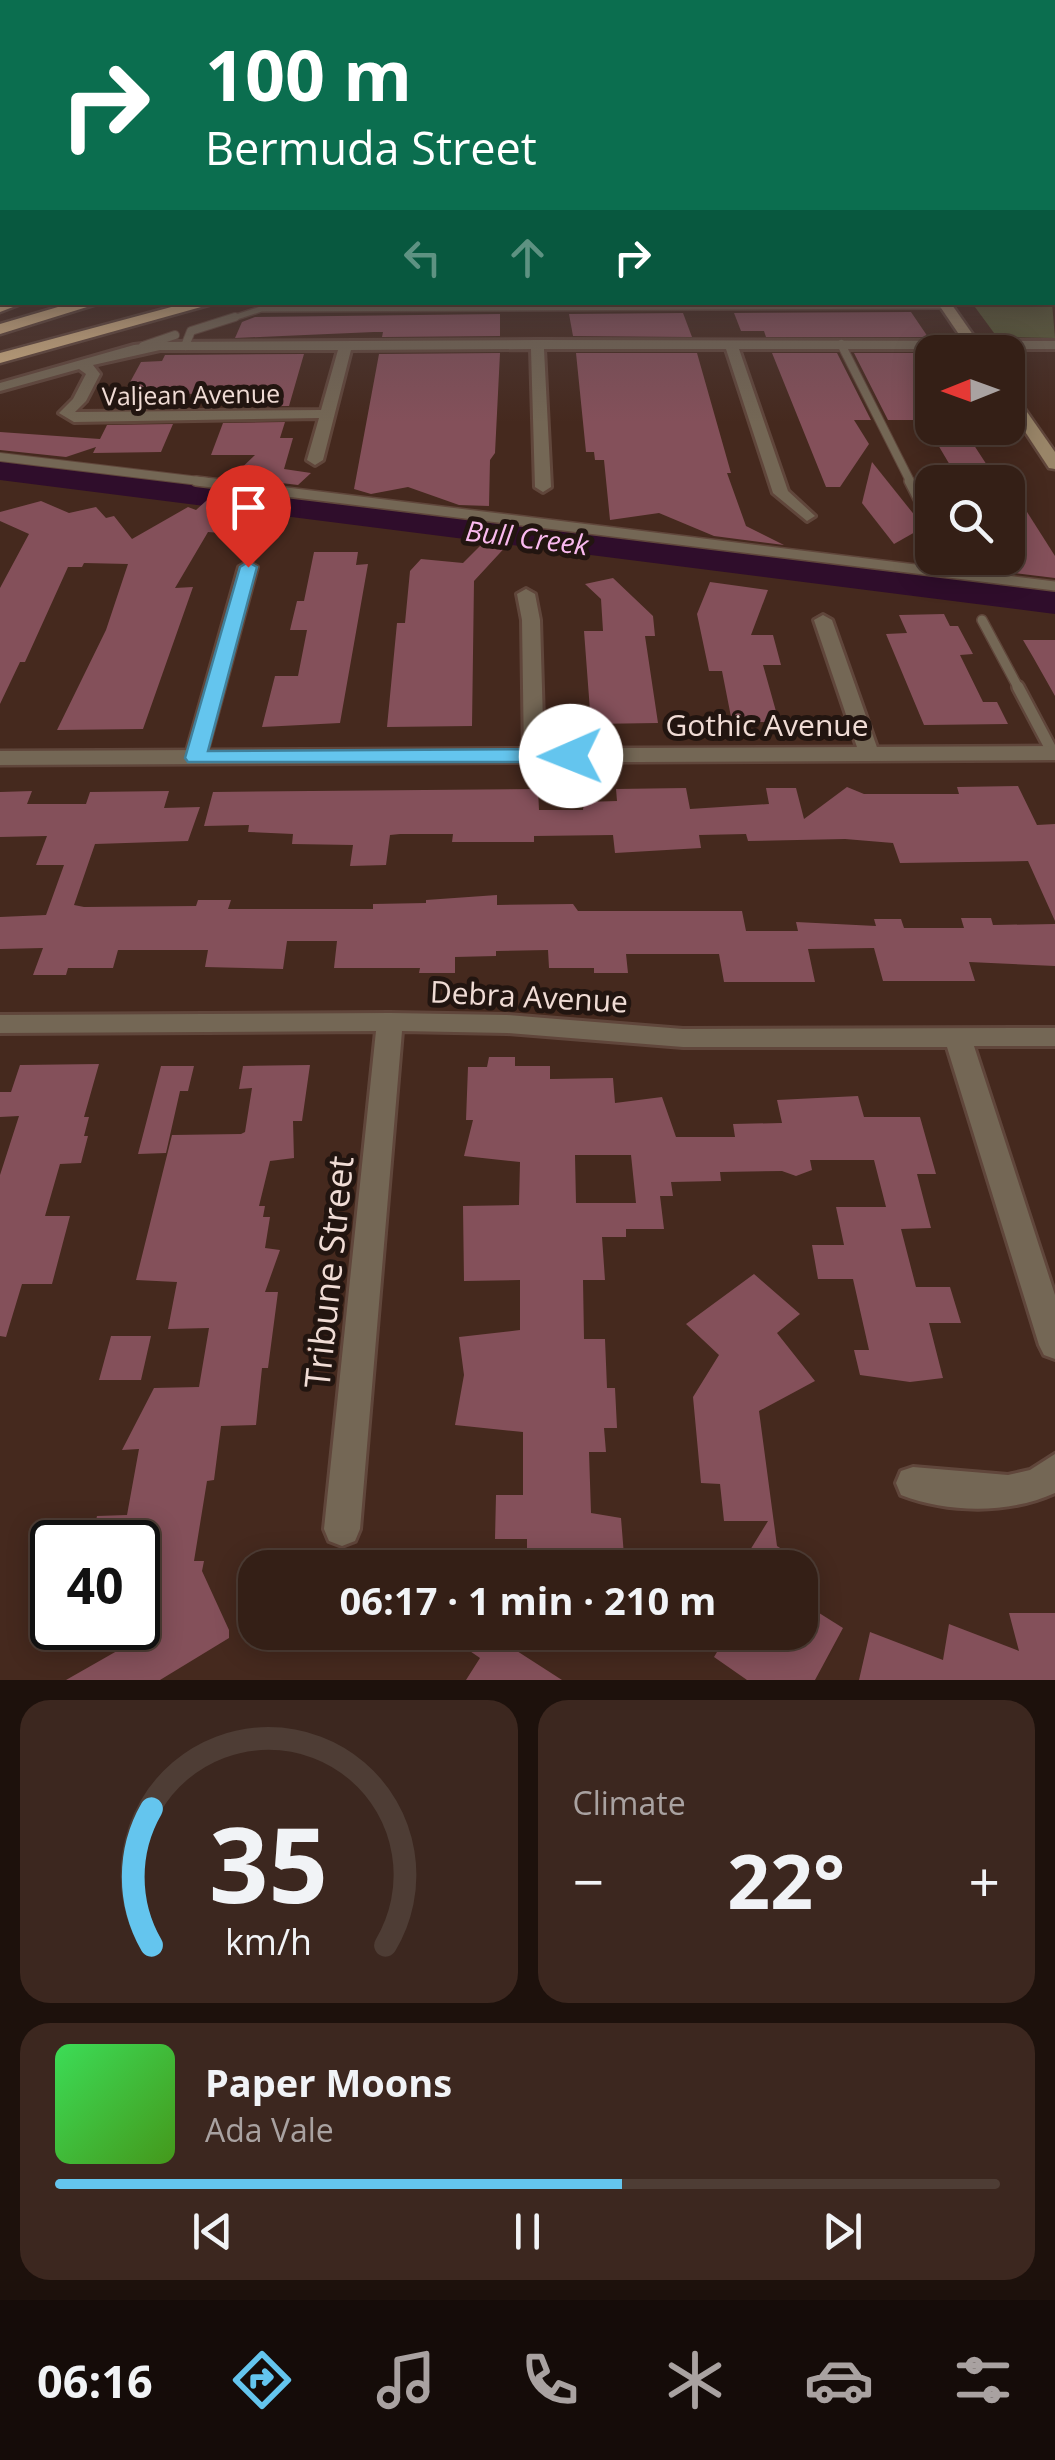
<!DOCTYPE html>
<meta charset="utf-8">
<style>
:root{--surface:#341f16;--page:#3c271f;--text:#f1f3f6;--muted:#a9a2a1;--line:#4e3d35;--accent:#64c5ee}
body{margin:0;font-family:"Open Sans",sans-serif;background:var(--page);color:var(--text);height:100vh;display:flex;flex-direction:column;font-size:38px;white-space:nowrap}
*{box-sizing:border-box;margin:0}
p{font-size:32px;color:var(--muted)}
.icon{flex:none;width:55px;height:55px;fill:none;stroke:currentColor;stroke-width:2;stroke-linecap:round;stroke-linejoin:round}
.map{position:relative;height:1680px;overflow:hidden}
.details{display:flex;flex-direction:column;gap:20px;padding:20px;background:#1d110c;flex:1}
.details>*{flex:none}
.banner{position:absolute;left:0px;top:0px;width:1055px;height:305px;box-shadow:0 5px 25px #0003,0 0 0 2px var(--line);background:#0b6e4f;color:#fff;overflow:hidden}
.needle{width:65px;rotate:269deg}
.tools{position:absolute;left:915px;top:335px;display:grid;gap:20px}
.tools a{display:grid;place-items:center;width:110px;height:110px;border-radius:20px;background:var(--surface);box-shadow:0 5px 25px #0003,0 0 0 2px var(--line);font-size:50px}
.speed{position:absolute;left:30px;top:1520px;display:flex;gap:20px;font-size:50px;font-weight:700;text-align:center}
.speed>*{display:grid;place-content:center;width:130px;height:130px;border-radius:50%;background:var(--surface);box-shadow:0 5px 25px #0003,0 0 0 2px var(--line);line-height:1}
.speed .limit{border:5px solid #111;border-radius:15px;background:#fff;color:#111}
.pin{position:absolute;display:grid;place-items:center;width:85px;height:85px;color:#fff;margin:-102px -42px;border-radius:50% 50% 50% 0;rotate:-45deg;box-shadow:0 0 10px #0007}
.pin .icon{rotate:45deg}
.me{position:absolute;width:110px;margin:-55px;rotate:269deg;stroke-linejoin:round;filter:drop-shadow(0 0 8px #0008)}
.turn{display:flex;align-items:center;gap:35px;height:210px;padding:0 40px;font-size:45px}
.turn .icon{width:130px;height:130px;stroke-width:2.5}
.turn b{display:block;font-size:70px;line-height:85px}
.lanes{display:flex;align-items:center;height:95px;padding:0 40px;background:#0003;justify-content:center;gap:50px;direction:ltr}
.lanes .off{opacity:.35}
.big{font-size:75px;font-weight:700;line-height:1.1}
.details .tile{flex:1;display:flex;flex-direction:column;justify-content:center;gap:15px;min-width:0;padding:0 35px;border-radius:30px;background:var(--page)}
.details .dial{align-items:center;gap:0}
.dial svg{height:260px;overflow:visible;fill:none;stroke:var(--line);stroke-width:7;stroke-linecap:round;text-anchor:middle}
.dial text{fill:var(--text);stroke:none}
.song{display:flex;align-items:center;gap:30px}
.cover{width:120px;height:120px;border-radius:15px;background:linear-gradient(135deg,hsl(130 70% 55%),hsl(100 70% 35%))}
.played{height:10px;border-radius:5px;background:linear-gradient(90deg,var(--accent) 60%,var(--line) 60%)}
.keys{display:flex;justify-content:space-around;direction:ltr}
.heat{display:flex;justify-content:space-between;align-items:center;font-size:55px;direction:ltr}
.details .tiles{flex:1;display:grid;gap:20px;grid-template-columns:1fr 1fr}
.tile:last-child{grid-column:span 2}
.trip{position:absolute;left:238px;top:1550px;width:580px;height:100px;border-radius:30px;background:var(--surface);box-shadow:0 5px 25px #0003,0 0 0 2px var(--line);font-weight:700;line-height:100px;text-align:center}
.menu{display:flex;height:160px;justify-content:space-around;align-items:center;background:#150c09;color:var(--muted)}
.menu .icon{width:70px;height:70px}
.menu .active{color:var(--accent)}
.menu b{font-size:45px;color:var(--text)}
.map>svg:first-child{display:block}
.green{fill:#595b37}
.water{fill:#2f0d2b}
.building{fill:#84505a;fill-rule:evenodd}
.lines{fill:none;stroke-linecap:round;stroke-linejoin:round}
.service-far3-casing{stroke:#60463b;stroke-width:8}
.service-far2-casing{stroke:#60463b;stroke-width:10}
.service-far1-casing{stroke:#60463b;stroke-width:12}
.service-casing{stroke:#60463b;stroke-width:16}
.minor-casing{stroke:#60463b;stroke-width:6}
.tertiary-casing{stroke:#60463b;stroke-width:5}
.secondary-casing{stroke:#60463b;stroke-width:5}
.primary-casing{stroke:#60463b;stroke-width:5}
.motorway-casing{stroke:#60463b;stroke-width:5}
.service-far3{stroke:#746755;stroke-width:5}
.service-far2{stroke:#746755;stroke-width:8}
.service-far1{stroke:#746755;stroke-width:9}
.service{stroke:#746755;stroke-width:11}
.minor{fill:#746755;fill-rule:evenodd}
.tertiary{fill:#746755;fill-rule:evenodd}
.secondary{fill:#998568;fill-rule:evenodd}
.primary{fill:#b69c76;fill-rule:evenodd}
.motorway{fill:#d0b083;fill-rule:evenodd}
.route{fill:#64c5ee;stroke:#41809b;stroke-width:2.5}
.labels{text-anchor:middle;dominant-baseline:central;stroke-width:10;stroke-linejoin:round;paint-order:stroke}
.far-street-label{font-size:25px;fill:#f0dcd5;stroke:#221510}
.far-water-label{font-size:28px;font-style:italic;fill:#fabaef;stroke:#221510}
.street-label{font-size:30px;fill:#f0dcd5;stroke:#221510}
.near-street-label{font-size:35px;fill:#f0dcd5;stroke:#221510}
</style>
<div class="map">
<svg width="1055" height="1680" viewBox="0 0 1055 1680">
<rect width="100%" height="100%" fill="#45291e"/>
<!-- green -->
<path class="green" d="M972,303H1052L1055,338L997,337Z"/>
<!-- water -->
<path class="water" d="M0,461L1055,591V614L0,480Z"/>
<!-- building -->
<g class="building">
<path d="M911,312L928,337H766L764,331H741L734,313Z"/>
<path d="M683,313L692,337L573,336L569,314Z"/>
<path d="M500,314V336L382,337L383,332H374L235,338L242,322L255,317Z"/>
<path d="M500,353L495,453L490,460L489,506L459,505L408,487L371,494L354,489L379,354Z"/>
<path d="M576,353H697L731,473H727L746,526L784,545L714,536L659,513L610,520L604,460H595L594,452H586Z"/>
<path d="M772,353H837L871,420H854L869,444L840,487H826Z"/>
<path d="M854,353H932V358L925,360L932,372V420H888Z"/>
<path d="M304,354L289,406L229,407L234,393L186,394L180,407L116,408L141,362L162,361L165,355Z"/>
<path d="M285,422L280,438H293L284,469L311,473L298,485L232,477L255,455H211L223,423Z"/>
<path d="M173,424L161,452L93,453L96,447L66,457L0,450V432L100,439L107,425Z"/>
<path d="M928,428H969L968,436L998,482H960Z"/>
<path d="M872,462L924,527L894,544L862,503Z"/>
<path d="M1008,482L1055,556V578L1015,573L1008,561Z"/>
<path d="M216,492L283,500L247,535L208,532L175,588L193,587L143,729L57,730L106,630L128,564L84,563L82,567H68L25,662H20L0,704V588L29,534L0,521V512L41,501L69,513L96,507L106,518L114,516L132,539L188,507L196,510Z"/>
<path d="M498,528L511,541L474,581L472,726L387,727L397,623H405L410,571L421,559L463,563Z"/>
<path d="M314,552H358L356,565L368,564L340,723L262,727L275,676H298L307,630H290L297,601H304Z"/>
<path d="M613,578L653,616L655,636H645L658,723L591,724L584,631H603L601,599L585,584Z"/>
<path d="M710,582L768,590L751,635H773L781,665H763L779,722H732L722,671H709L697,614Z"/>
<path d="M944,614L950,626H958L973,654L960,655L983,702H997L1008,724L924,725L886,634L907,633L899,615Z"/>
<path d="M1023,640H1055V696L1033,657Z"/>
<path d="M1018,786L1037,825L1055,824V921L1028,861L900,863L893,843L845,839L748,841L746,834L699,835L701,848L615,853L613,835L534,836V842H452L453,834H400L390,835L386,865L350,866L353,845L292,844L293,834L248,832L249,825L204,826L213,792L538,789L539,810H583L584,802L617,801L616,789L686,788L690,809L769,804L766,788H796L804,819L847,787L864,794H959L957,787Z"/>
<path d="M32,791L27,804H86L90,792L169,791L164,808L200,807L188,841L95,844L74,905L84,907L196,906L198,900H231L228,909H373V904L426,903V900L497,895V905L573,904L578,911H742L746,931H798L796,922L876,926L874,919H901L904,928H964L961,918H991L993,925L1055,924V966L969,962L975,981H883L874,948L808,949L815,982H724L719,954H626L628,973H594V968H549L548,950L496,951V956L455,957V973H419L420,968H334L337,941H287L283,969L205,967L208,950H118L113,968H68L66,975H33L43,948L0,949V917L46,915L64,865H36L47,836L0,837V792Z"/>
<path d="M489,1057H515V1066H550V1079L613,1078L615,1103L662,1097L676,1137H735L733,1124L782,1123L777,1100L858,1096L864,1117H920L936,1174H917L931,1228L901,1229L916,1287H950L961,1323H929L943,1378L910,1382L860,1375L854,1350H869L853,1279H818L812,1245H844L836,1207H886L874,1160H810L812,1170L796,1176L782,1171L720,1172L721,1181L671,1182L673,1196H660L664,1229H626V1237H602L605,1280H583L584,1339H605L607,1388H615L617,1428H604L606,1452H589L591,1513L621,1518L625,1568H527V1539H495L496,1495H523V1432L455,1425L464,1375L459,1337L520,1330V1280L464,1281L463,1206L519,1205L520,1162L464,1156L473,1120H466L468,1067H487ZM575,1155H631L636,1203H576Z"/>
<path d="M99,1064L84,1117H89L84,1136H88L81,1163L60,1164L45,1216H70L52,1284H22L6,1337L0,1336V1175L19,1116L0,1117V1092H11L20,1065Z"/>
<path d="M310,1065L302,1121H293L294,1158L270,1161L259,1206H265L263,1217H270L265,1248L280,1250L265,1292H278L268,1368H262L256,1425L221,1426L214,1480L207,1481L194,1561H204L202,1571L229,1630V1638L160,1680H66L138,1639V1542H91L97,1516L127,1515L139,1449L122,1450L154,1388L199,1387L209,1328L168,1329L177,1282L136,1280L172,1135L241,1134L245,1132L252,1088L239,1089L243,1066Z"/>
<path d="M161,1066H194L188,1091H180L166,1153L138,1154Z"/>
<path d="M754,1274L800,1314L777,1333L815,1381L759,1411L777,1546L811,1568H739L768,1521H724L720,1484L701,1483L693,1397L719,1355L686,1324Z"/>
<path d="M111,1336H151L141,1380H99Z"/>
<path d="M800,1601L843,1628L815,1680H747L714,1657L729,1632H800Z"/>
<path d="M1009,1613H1055V1680H859L870,1632L943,1660L949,1624L1019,1651Z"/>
<path d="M442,1632H505L500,1640L562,1680H466L480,1658Z"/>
</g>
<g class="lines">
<!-- service-far3 casing -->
<g class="service-far3-casing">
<path id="service-far3" d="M227,320L261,309L946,306"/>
</g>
<!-- service-far2 casing -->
<g class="service-far2-casing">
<g id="service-far2">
<path d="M841,344L911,483"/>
<path d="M143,346L175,335"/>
<path d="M185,346L191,331L235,317"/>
<path d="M0,457L216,483"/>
</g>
</g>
<!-- service-far1 casing -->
<g class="service-far1-casing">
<g id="service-far1">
<path d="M196,481L1055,586"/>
<path d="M909,481L932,526"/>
<path d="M982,620L1019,689"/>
</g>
</g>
<!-- service casing -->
<g class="service-casing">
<path id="service" d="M1018,687L1053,753"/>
</g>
<!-- minor casing -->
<g class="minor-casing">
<g id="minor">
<path d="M1052,188H1055V192L1052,191Z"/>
<rect x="0" y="208" width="2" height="6"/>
<path d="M537,340L1055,341V349H739L788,491L815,516L807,521L773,493L726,349H544L551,487L543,492L535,487L531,349L351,350L323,460L315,465L307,460L319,418L74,422L59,413L73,399L86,374L79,369L0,391V383L134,345L160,342ZM160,350H338L321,410L75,412L86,401L100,374L93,365Z"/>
<path d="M248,562L257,567L205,758L202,762H188L185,758L239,567Z"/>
<path d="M526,589L535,594L540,620L544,756L534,762L524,756L522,620L517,594Z"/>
<path d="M823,615L832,620L879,753L876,757H862L859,753L814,620Z"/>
<path d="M390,1013L507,1015L683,1029L1055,1028V1046H974L1055,1295V1359L1044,1355L1039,1345L947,1047H683L507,1033L402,1031L360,1529L355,1541L342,1546L329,1541L324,1529L376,1031L0,1033V1015Z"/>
<path d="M1055,1454V1493C1009,1514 948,1513 901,1495L896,1483L901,1471L913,1467L1008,1475L1030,1470Z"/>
</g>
</g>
<!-- tertiary casing -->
<g class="tertiary-casing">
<path id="tertiary" d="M1055,746V760L0,765V751Z"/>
</g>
<!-- secondary casing -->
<g class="secondary-casing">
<g id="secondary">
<path d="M937,302H950L985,352H971Z"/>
<path d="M1008,390L1013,392L1055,452V469L1049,468L1008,406Z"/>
</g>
</g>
<!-- primary casing -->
<g class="primary-casing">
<rect id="primary" x="1052" y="265" width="3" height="8"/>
</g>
<!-- motorway casing -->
<g class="motorway-casing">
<g id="motorway">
<path d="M0,266L2,267L1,276H0Z"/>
<path d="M0,302L2,301L26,302L0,312Z"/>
<path d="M75,302H103L0,334V324Z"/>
<path d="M190,302H219L0,363V353Z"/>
</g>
</g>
<!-- service-far3 -->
<use href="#service-far3" class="service-far3"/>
<!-- service-far2 -->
<use href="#service-far2" class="service-far2"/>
<!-- service-far1 -->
<use href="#service-far1" class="service-far1"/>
<!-- service -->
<use href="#service" class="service"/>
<!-- minor -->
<use href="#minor" class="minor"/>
<!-- tertiary -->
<use href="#tertiary" class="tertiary"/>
<!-- secondary -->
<use href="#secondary" class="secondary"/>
<!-- primary -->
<use href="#primary" class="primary"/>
<!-- motorway -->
<use href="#motorway" class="motorway"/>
</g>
<!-- sky -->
<linearGradient id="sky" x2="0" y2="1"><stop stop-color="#261710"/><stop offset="0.44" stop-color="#56494c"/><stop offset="1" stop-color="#56494c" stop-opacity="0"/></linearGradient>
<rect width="1055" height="423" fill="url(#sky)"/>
<!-- route -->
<path class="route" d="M248,562L257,567L208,751L571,749L582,756L571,762H188L185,758L240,567Z"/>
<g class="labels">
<!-- far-street labels -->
<g class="far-street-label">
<text transform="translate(191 394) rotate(-1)">Valjean Avenue</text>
</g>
<!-- far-water labels -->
<g class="far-water-label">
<text transform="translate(527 537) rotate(7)">Bull Creek</text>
</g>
<!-- street labels -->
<g class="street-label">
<text x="767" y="724">Gothic Avenue</text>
<text transform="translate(529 996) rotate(3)">Debra Avenue</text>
</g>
<!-- near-street labels -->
<g class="near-street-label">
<text transform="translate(328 1272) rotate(-84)">Tribune Street</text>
</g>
</g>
</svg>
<div class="tools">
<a><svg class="needle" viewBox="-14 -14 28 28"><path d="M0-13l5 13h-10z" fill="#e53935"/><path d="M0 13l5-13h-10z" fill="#a9a2a1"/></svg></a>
<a><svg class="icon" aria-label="search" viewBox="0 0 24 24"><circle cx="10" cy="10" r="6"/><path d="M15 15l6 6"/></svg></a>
</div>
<div class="speed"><div class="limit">40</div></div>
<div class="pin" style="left:248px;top:567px;background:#d93025"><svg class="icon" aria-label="arrive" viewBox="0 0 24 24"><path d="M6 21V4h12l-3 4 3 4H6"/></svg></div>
<svg class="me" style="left:571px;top:756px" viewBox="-20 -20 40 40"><circle r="19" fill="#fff"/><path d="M0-13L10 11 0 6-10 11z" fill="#64c5ee"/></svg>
<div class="trip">06:17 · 1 min · 210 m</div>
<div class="banner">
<div class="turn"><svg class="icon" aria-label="right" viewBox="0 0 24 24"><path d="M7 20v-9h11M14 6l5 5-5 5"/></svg><div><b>100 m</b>Bermuda Street</div></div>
<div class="lanes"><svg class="icon off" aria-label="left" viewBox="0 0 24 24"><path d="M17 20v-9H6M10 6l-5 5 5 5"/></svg><svg class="icon off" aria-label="ahead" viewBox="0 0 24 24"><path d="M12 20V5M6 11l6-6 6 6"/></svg><svg class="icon" aria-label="right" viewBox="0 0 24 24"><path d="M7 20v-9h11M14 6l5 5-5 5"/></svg></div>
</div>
</div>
<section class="details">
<div class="tiles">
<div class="tile dial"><svg viewBox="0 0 100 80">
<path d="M14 69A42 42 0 1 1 86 69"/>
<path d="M14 69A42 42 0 0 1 14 27" stroke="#64c5ee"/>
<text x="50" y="56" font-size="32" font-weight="700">35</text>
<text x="50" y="72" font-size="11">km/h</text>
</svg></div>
<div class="tile"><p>Climate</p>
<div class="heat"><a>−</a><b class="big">22°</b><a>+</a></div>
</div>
<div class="tile">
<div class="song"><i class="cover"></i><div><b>Paper Moons</b><p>Ada Vale</p></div></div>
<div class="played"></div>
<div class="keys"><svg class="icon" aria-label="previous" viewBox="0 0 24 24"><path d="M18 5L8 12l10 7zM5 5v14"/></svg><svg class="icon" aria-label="pause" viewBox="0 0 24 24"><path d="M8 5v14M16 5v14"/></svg><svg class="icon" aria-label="next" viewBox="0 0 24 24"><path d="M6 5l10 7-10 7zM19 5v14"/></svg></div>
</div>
</div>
</section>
<nav class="menu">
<b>06:16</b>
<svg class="icon active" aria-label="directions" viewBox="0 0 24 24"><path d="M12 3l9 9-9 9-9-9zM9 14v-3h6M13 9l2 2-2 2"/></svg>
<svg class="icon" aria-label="music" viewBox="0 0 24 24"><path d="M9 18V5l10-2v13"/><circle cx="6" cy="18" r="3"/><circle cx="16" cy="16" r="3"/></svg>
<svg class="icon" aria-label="phone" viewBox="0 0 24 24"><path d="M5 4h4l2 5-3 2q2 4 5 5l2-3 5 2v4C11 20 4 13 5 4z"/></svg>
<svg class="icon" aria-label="climate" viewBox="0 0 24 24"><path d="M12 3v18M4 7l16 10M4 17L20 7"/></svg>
<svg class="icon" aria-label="car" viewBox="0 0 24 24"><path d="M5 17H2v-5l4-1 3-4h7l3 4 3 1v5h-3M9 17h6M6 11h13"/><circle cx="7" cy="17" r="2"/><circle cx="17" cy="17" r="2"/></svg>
<svg class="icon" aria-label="filters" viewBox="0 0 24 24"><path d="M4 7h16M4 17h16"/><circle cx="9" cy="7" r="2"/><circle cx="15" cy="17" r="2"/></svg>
</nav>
